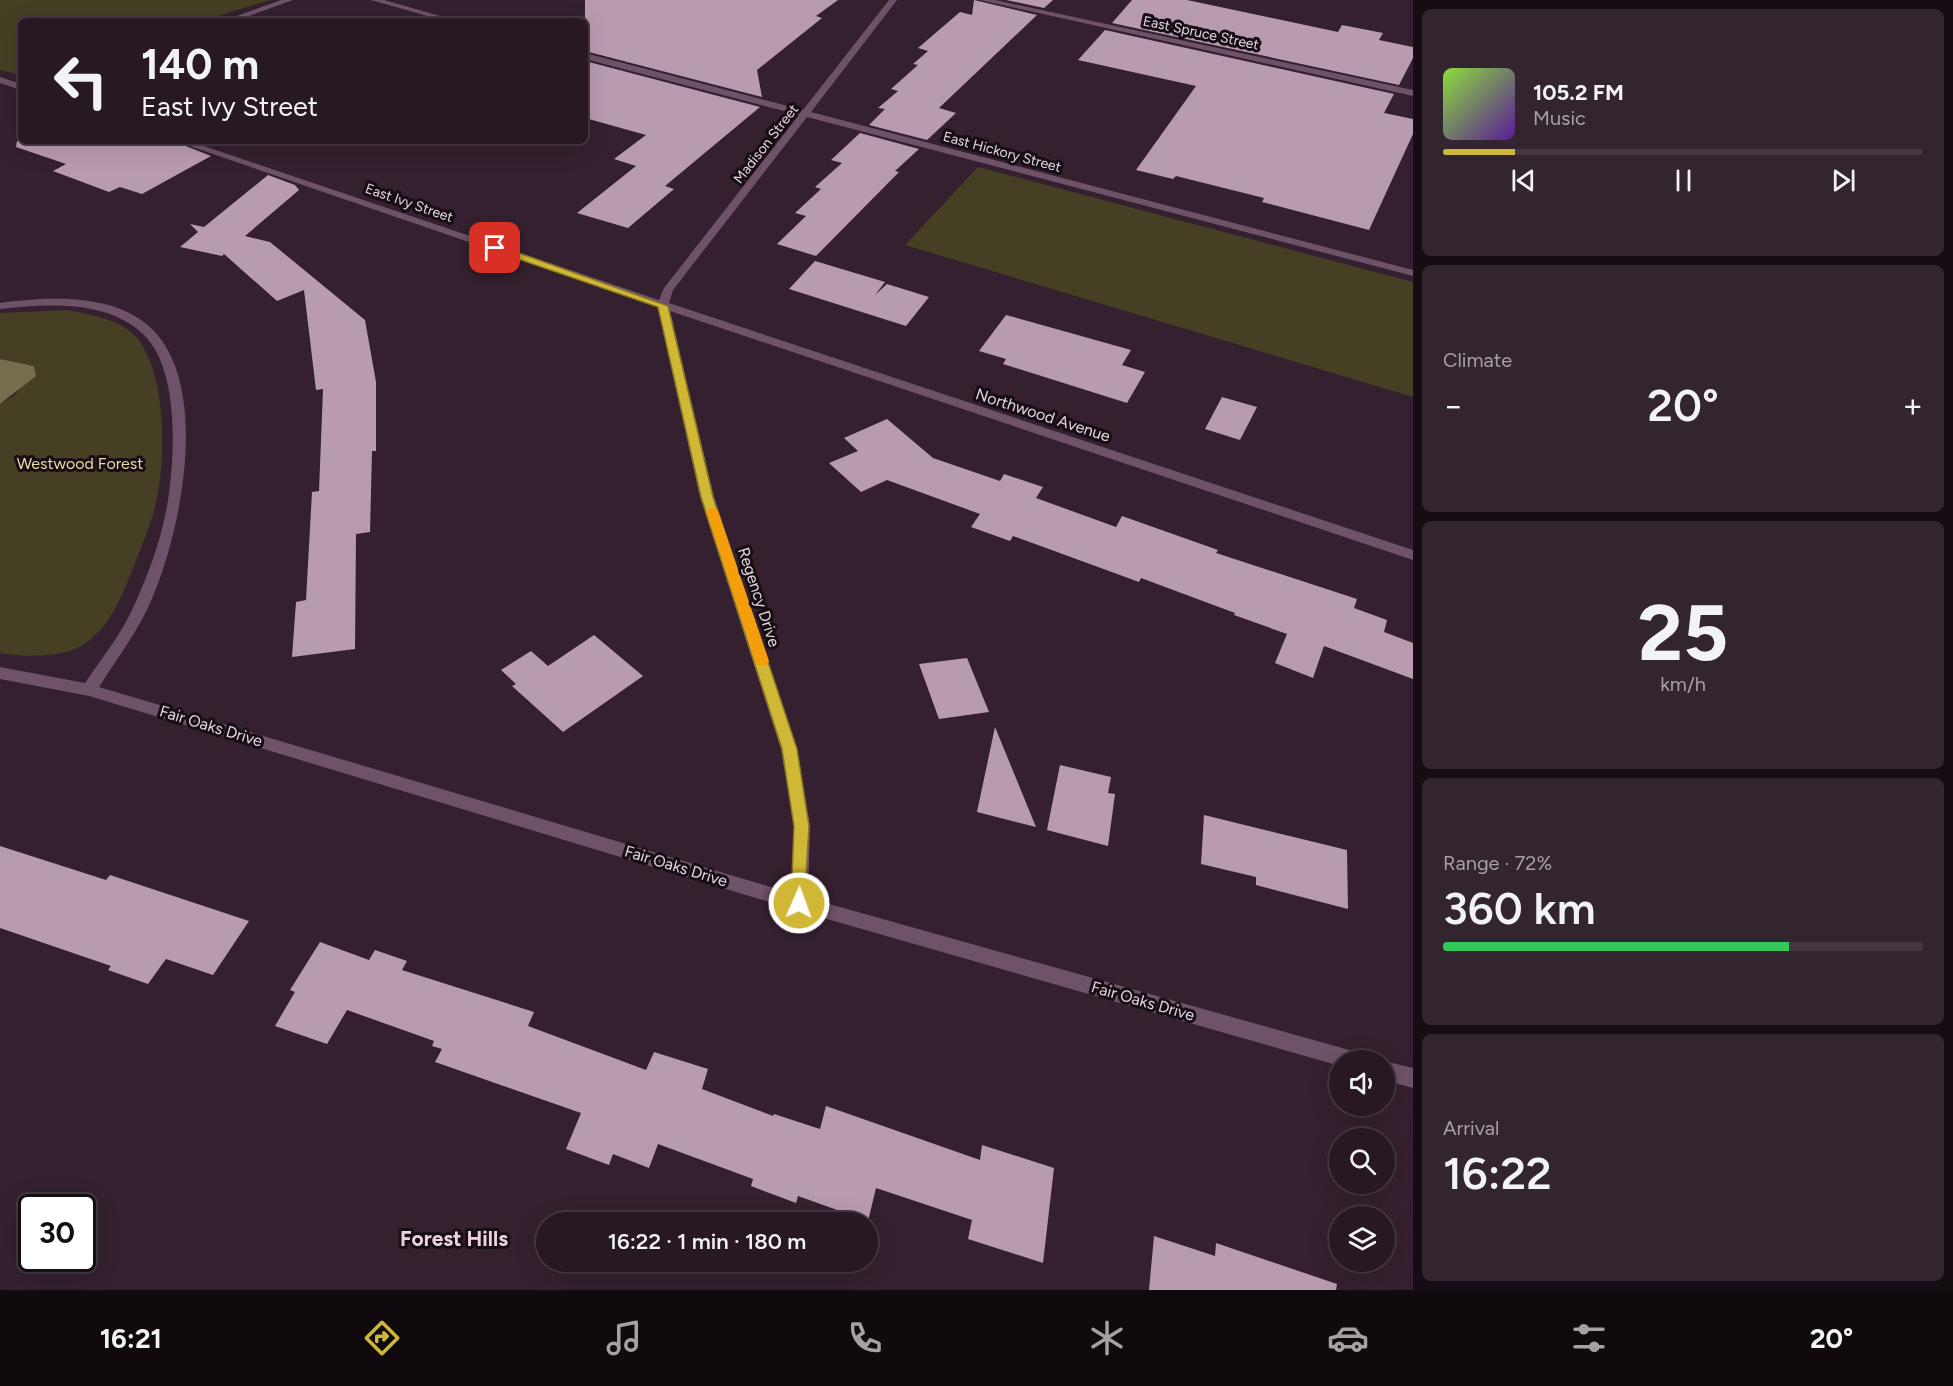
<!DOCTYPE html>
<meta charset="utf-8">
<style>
:root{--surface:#271823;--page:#332530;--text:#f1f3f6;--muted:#a4a0a6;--line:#433741;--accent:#d0b736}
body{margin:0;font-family:Figtree,sans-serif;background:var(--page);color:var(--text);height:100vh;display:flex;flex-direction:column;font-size:22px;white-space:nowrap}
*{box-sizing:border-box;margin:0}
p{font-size:20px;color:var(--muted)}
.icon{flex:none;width:33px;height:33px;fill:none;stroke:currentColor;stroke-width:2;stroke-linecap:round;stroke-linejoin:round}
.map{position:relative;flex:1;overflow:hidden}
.sheet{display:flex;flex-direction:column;gap:9px;padding:9px;background:#150d13;width:540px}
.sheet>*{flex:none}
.hud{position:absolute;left:18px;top:18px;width:570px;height:126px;border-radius:9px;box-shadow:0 6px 24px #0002,0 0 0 2px var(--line);background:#271823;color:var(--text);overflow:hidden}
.buttons{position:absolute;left:1329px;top:1050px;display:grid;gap:12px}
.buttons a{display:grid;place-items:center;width:66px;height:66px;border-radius:50%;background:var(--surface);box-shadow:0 6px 24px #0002,0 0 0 2px var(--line);font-size:30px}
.speed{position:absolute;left:18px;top:1194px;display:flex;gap:12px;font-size:30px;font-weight:700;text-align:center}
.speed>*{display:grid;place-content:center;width:78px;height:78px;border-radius:50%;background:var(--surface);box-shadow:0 6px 24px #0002,0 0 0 2px var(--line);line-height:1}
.speed .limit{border:3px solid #111;border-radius:9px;background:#fff;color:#111}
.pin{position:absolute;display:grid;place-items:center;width:51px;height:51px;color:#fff;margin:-26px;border-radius:12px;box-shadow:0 3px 9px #0006}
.me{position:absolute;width:66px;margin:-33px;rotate:2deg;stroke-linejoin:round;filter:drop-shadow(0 0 4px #0008)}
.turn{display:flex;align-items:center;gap:21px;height:126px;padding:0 24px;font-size:27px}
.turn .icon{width:78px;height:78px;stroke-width:2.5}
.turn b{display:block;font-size:42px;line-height:51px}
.big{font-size:45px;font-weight:600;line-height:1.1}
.sheet .tile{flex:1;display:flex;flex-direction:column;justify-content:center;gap:9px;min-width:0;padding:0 21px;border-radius:9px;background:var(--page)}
.sheet .dial{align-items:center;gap:0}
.dial b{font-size:78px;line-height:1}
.song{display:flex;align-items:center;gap:18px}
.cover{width:72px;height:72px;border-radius:9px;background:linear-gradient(135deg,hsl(90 70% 55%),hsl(270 70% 35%))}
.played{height:6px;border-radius:3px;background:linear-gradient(90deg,var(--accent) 15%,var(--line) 15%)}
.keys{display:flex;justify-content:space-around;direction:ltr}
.heat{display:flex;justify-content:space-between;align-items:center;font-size:33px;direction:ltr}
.charge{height:9px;border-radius:4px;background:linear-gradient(90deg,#34c759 72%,var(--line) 0)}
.trip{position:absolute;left:536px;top:1212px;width:342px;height:60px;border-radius:30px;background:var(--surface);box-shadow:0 6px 24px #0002,0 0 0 2px var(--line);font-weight:600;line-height:60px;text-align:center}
.tab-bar{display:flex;height:96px;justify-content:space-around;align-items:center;background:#100a0e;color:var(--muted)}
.tab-bar .icon{width:42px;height:42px}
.tab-bar .active{color:var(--accent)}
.tab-bar b{font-size:27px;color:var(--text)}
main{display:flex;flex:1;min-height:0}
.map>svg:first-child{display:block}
.green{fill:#453f24}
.water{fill:#746d4e}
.building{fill:#b99bb0}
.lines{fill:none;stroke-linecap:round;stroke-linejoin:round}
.minor{fill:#6e5267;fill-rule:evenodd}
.route{fill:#d0b736;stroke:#877723;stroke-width:1.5}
.slow{fill:#f59e0b}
.labels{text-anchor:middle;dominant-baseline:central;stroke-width:6;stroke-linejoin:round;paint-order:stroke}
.far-street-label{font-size:14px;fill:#e3d6df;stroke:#160e14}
.street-label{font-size:16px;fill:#e3d6df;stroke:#160e14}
.park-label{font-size:16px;fill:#e9dda3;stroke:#160e14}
.near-neighbourhood-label{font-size:21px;font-weight:bold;fill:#ecd1e5;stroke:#160e14}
</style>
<main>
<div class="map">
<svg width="1413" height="1290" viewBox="0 0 1413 1290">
<rect width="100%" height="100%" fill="#34202f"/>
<!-- green -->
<g class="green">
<path d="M0,0H270L202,21H21V75L0,70Z"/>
<path d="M978,167L1413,282V397L905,245Z"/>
<path d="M68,310C91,315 122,319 138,339C169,381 167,473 151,521C146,537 139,552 133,568C122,596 109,630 81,646C61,658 22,657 0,653V404L15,395L34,366L0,359V313Z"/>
</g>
<!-- water -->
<path class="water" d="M0,359L34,366L36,376L0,404Z"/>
<!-- building -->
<g class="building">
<path d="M585,0H838L816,16L822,18L757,70L762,97L585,51Z"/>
<path d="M974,0L1037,15L939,108L956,113L927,140L869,125L885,109L878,108L898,91L891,89L918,65L913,64L928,51L918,48L960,12L972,15Z"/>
<path d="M1006,0H1053L1044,8Z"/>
<path d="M1132,0H1187L1338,32L1342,25L1383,33L1379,40L1413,47V58L1399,85L1112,23Z"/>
<path d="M1105,30L1394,94L1384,113L1413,119V134L1369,230L1262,202L1264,198L1176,176L1173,179L1136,170L1196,86L1078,60Z"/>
<path d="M585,61L760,107L665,186L674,189L628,228L577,213L636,166L614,159L646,135L585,118Z"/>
<path d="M860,133L919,149L895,171L899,172L816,256L777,244L806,216L795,213L821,189L815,187L842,163L831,160Z"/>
<path d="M17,141H173L211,156L142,194L120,187L109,192L53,171L66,164L16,147Z"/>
<path d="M268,175L295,185L299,190L245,236L270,242L365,320L376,382V451H372L370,532L356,534L355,649L292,657L296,602L306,600L312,492L319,491L323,389L316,390L304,290L277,301L224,254L222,256L180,247L198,232L190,224L204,227Z"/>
<path d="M815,261L885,282L875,295L887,284L929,297L906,326L789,289Z"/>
<path d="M1006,315L1131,350L1122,365L1145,372L1127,403L1003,364L1006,359L979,351Z"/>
<path d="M1222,397L1257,407L1240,440L1205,429Z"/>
<path d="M887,419L933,458L1000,481L1004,474L1043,487L1036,498L1116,527L1122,516L1218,550L1216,553L1357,599L1354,608L1387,620L1384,632L1413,643V679L1324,646L1313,678L1275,663L1287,634L1234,615L1235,613L1141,578L1139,582L1013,536L1010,541L971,527L980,514L887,480L861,492L829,463L858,451L844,438Z"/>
<path d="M594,635L643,676L563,732L512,686L516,684L501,670L531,651L548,666Z"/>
<path d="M967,658L989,712L939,719L919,664Z"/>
<path d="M995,727L1036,827L977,812Z"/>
<path d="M1060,765L1111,777L1108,793L1115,794L1108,846L1047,830Z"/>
<path d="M1204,815L1347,850L1348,909L1256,885V877L1201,864Z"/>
<path d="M0,846L106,880L110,875L249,921L213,975L166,959L148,984L108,970L111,966L0,928Z"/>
<path d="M320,942L369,960L375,950L407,961L402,970L534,1012L528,1026L646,1070L654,1052L708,1069L702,1089L773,1116L774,1114L820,1129L826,1106L980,1160L982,1145L1054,1168L1043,1263L968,1239L972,1220L876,1188L868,1221L798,1196L796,1203L751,1186L753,1179L658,1144L649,1168L613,1154L609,1165L566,1149L581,1113L435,1062L442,1049L432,1046L434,1041L347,1010L327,1044L275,1026L295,992L290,990Z"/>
<path d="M1154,1236L1215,1256L1216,1243L1337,1284L1336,1290H1149Z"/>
</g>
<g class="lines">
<!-- minor -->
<g class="minor">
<path d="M281,0H293L235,21H223Z"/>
<path d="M371,0H384L458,21H445Z"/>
<path d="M889,0H897L811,112L1413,270V276L807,117L673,290L669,303L1413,550V560L670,311L714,497L797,749L810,826L808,898L1353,1051L1360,1053L1363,1060H1340V1066L799,911L89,696L0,679V667L85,683C101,659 120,636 132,610C147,578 161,541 167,506C175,460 180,370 144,335C107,299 47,304 0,309V303C48,297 115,292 153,330C213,391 179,546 145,614C132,639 114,663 99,687L791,893L794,826L781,749L700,497L658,307L175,141H189L659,300L664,288L799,115L585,59V53L803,110Z"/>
<path d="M980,0H995L1413,90V96Z"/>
<path d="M0,77L21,84V90L0,83Z"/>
<path d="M1384,1061L1413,1068V1088L1384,1080Z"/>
</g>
</g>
<!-- route -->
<path class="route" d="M492,246H499L668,306L713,497L797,749L809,826L804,908H793L791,903L794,826L782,749L701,497L658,307L492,250Z"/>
<!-- slow -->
<path class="slow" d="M712,507L718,511L769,661L767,665H757L755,661L706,511Z"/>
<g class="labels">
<!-- far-street labels -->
<g class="far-street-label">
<text transform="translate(1201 33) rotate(12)">East Spruce Street</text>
<text transform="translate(766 144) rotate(-52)">Madison Street</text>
<text transform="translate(1002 152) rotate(15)">East Hickory Street</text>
<text transform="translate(409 203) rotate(19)">East Ivy Street</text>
</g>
<!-- street labels -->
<g class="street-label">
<text transform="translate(1043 415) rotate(18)">Northwood Avenue</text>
<text transform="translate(759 597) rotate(72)">Regency Drive</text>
<text transform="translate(211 726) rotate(17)">Fair Oaks Drive</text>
<text transform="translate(676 866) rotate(17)">Fair Oaks Drive</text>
<text transform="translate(1143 1001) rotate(16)">Fair Oaks Drive</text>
</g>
<!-- park labels -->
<g class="park-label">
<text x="80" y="463">Westwood Forest</text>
</g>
<!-- near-neighbourhood labels -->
<g class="near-neighbourhood-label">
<text x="454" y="1238">Forest Hills</text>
</g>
</g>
</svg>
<div class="buttons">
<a><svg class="icon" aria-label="sound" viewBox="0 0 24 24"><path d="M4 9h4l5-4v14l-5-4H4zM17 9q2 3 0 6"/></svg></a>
<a><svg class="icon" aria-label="search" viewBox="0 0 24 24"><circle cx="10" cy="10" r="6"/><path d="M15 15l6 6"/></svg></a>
<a><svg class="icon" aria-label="layers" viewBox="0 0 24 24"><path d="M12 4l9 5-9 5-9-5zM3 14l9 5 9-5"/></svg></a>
</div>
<div class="speed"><div class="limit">30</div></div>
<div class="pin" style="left:495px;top:248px;background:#d93025"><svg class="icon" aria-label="arrive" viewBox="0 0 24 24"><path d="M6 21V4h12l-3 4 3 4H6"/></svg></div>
<svg class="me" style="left:799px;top:903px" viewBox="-20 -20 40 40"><circle r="17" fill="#d0b736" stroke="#fff" stroke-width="3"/><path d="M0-11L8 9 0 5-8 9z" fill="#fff"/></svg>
<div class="trip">16:22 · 1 min · 180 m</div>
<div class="hud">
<div class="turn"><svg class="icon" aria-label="left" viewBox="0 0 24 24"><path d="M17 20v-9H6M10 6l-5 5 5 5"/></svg><div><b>140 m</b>East Ivy Street</div></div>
</div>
</div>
<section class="sheet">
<div class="tile">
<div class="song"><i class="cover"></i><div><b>105.2 FM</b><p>Music</p></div></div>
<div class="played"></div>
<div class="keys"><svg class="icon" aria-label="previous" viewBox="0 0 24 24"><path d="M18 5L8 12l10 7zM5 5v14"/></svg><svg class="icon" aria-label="pause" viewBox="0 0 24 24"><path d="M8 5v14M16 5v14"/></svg><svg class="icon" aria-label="next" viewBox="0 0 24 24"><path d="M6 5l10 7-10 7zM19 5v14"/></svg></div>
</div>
<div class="tile"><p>Climate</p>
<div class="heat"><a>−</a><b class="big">20°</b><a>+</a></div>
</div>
<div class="tile dial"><b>25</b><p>km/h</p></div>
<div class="tile"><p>Range · 72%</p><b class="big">360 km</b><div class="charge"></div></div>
<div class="tile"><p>Arrival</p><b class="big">16:22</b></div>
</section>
</main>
<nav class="tab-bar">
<b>16:21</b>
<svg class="icon active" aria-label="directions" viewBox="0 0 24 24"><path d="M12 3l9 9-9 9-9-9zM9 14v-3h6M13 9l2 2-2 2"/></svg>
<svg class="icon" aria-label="music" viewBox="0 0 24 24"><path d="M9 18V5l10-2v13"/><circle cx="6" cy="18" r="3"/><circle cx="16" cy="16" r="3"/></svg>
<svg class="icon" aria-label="phone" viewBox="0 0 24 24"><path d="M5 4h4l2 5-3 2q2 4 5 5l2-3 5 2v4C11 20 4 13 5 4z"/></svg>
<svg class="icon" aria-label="climate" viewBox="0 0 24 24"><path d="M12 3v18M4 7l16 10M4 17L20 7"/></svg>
<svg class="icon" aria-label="car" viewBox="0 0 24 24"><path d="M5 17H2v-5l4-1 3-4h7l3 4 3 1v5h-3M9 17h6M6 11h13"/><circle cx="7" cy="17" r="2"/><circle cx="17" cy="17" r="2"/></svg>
<svg class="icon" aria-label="filters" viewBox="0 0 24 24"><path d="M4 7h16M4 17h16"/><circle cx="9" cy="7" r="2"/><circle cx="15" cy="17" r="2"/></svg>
<b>20°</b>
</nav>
